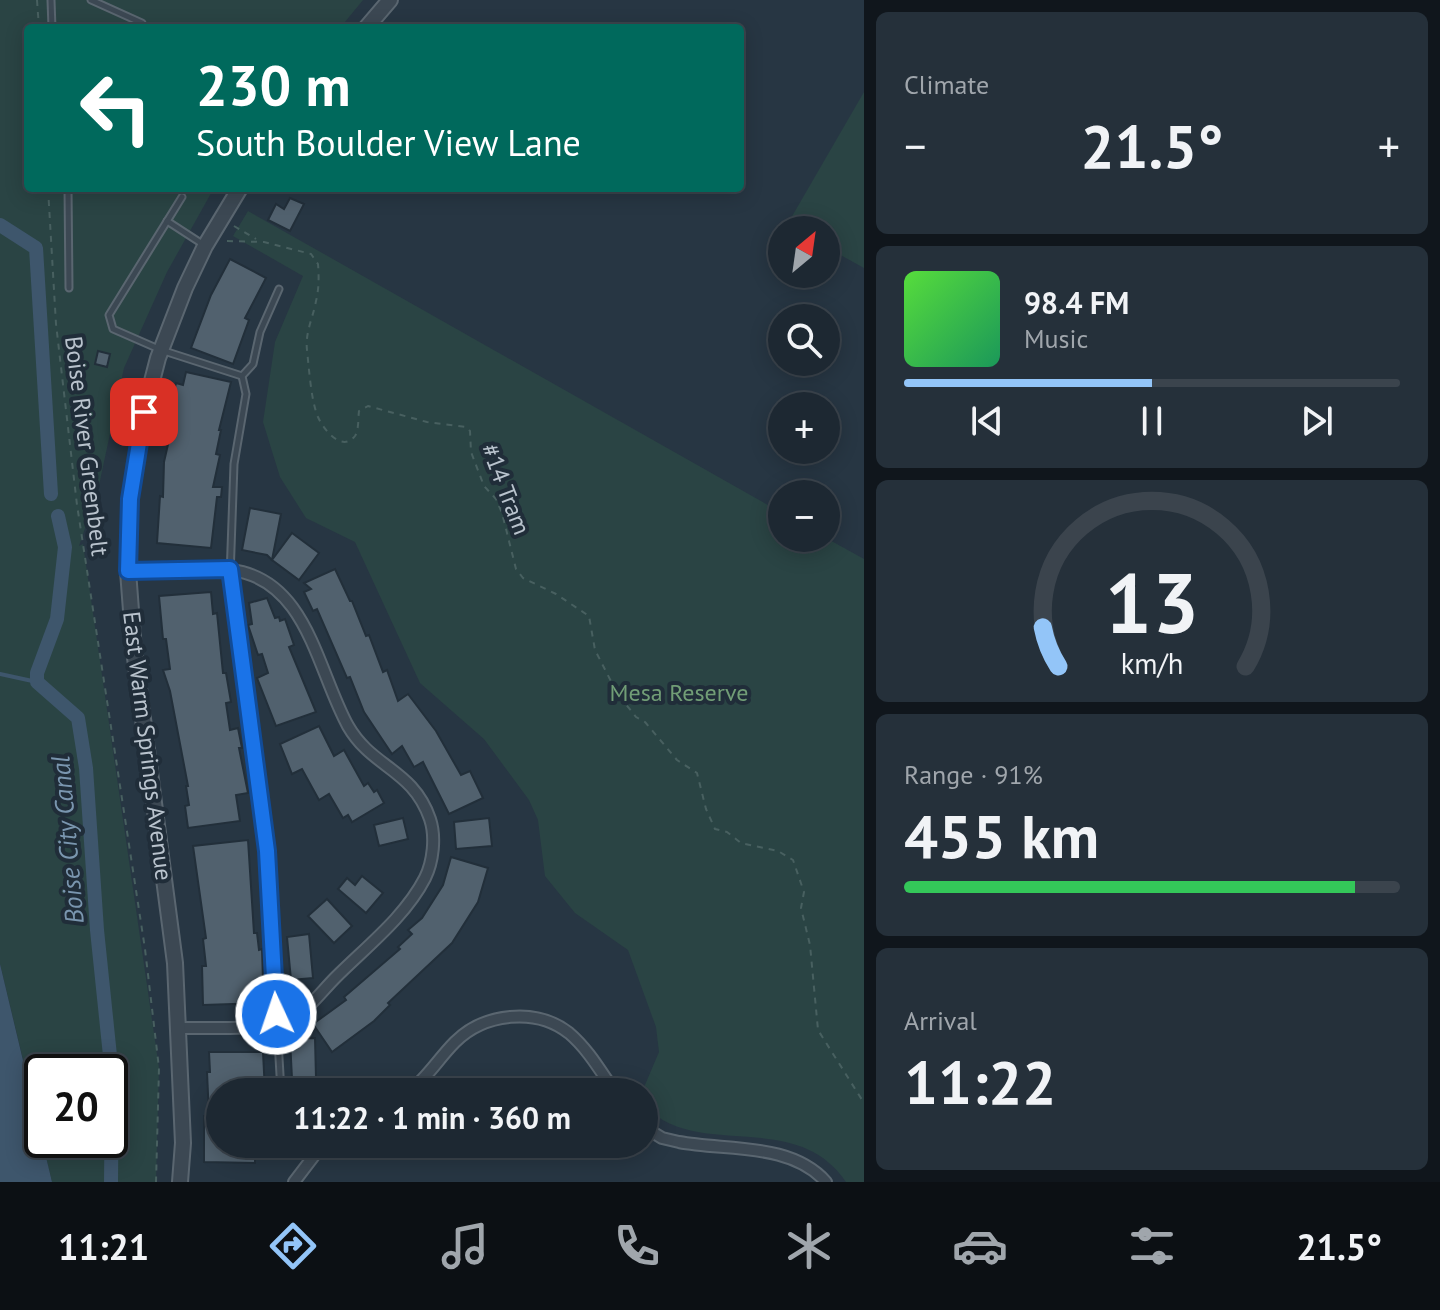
<!DOCTYPE html>
<meta charset="utf-8">
<style>
:root{--surface:#1d2832;--page:#25303a;--text:#f1f3f6;--muted:#a0a6ac;--line:#3b444d;--accent:#93c5f8}
body{margin:0;font-family:"PT Sans",sans-serif;background:var(--page);color:var(--text);height:100vh;display:flex;flex-direction:column;font-size:30px;white-space:nowrap}
*{box-sizing:border-box;margin:0}
p{font-size:26px;color:var(--muted)}
.icon{flex:none;width:44px;height:44px;fill:none;stroke:currentColor;stroke-width:2;stroke-linecap:round;stroke-linejoin:round}
.map{position:relative;flex:1;overflow:hidden}
.panel{display:flex;flex-direction:column;gap:12px;padding:12px;background:#10161c;width:576px}
.panel>*{flex:none}
.hud{position:absolute;left:24px;top:24px;width:720px;height:168px;border-radius:8px;box-shadow:0 4px 20px #0003,0 0 0 2px var(--line);background:#00695c;color:#fff;overflow:hidden}
.needle{width:52px;rotate:29deg}
.controls{position:absolute;left:768px;top:216px;display:grid;gap:16px}
.controls a{display:grid;place-items:center;width:72px;height:72px;border-radius:50%;background:var(--surface);box-shadow:0 4px 20px #0003,0 0 0 2px var(--line);font-size:40px}
.speed{position:absolute;left:24px;top:1054px;display:flex;gap:16px;font-size:40px;font-weight:700;text-align:center}
.speed>*{display:grid;place-content:center;width:104px;height:104px;border-radius:50%;background:var(--surface);box-shadow:0 4px 20px #0003,0 0 0 2px var(--line);line-height:1}
.speed .limit{border:4px solid #111;border-radius:12px;background:#fff;color:#111}
.pin{position:absolute;display:grid;place-items:center;width:68px;height:68px;color:#fff;margin:-34px;border-radius:16px;box-shadow:0 4px 12px #0006}
.me{position:absolute;width:88px;margin:-44px;rotate:357deg;stroke-linejoin:round;filter:drop-shadow(0 0 6px #0008)}
.turn{display:flex;align-items:center;gap:28px;height:168px;padding:0 40px;font-size:36px}
.turn .icon{width:104px;height:104px;stroke-width:2.5}
.turn b{display:block;font-size:56px;line-height:68px}
.big{font-size:60px;font-weight:600;line-height:1.1}
.panel .card{flex:1;display:flex;flex-direction:column;justify-content:center;gap:12px;min-width:0;padding:0 28px;border-radius:12px;background:var(--page)}
.panel .dial{align-items:center;gap:0}
.dial svg{height:208px;overflow:visible;fill:none;stroke:var(--line);stroke-width:7;stroke-linecap:round;text-anchor:middle}
.dial text{fill:var(--text);stroke:none}
.song{display:flex;align-items:center;gap:24px}
.cover{width:96px;height:96px;border-radius:12px;background:linear-gradient(135deg,hsl(110 70% 55%),hsl(150 70% 35%))}
.played{height:8px;border-radius:4px;background:linear-gradient(90deg,var(--accent) 50%,var(--line) 50%)}
.keys{display:flex;justify-content:space-around;direction:ltr}
.heat{display:flex;justify-content:space-between;align-items:center;font-size:44px;direction:ltr}
.charge{height:12px;border-radius:6px;background:linear-gradient(90deg,#34c759 91%,var(--line) 0)}
.trip{position:absolute;left:206px;top:1078px;width:452px;height:80px;border-radius:40px;background:var(--surface);box-shadow:0 4px 20px #0003,0 0 0 2px var(--line);font-weight:600;line-height:80px;text-align:center}
.tabs{display:flex;height:128px;justify-content:space-around;align-items:center;background:#0c1014;color:var(--muted)}
.tabs .icon{width:56px;height:56px}
.tabs .on{color:var(--accent)}
.tabs b{font-size:36px;color:var(--text)}
main{display:flex;flex:1;min-height:0}
.map>svg:first-child{display:block}
.green{fill:#2a4444}
.water{fill:#3e566c}
.lines{fill:none;stroke-linecap:round;stroke-linejoin:round}
.stream{stroke:#3e566c;stroke-width:4}
.canal{stroke:#3e566c;stroke-width:14}
.building{fill:#51616e;stroke:#222f3a;stroke-width:2}
.service-casing{stroke:#5a6670;stroke-width:9}
.minor-casing{stroke:#5a6670;stroke-width:14}
.tertiary-casing{stroke:#5a6670;stroke-width:18}
.path{stroke:#486060;stroke-width:2;stroke-dasharray:6 6;stroke-linecap:butt}
.service{stroke:#3c4853;stroke-width:5}
.minor{stroke:#3c4853;stroke-width:10}
.tertiary{stroke:#3c4853;stroke-width:14}
.route-casing{stroke:#114b97;stroke-width:20}
.route{stroke:#1a73e8;stroke-width:14}
.labels{text-anchor:middle;dominant-baseline:central;stroke-width:8;stroke-linejoin:round;paint-order:stroke}
.street-label{font-size:24px;fill:#b9c3cd;stroke:#202d39}
.park-label{font-size:24px;fill:#719d76;stroke:#202d39}
.water-label{font-size:26px;font-style:italic;fill:#7a96af;stroke:#202d39}
</style>
<main>
<div class="map">
<svg width="864" height="1182" viewBox="0 0 864 1182">
<rect width="100%" height="100%" fill="#273643"/>
<!-- green -->
<g class="green">
<path d="M0,0H363L340,28H28V188H214L167,272L124,368L98,490L79,546L83,544L159,1068L156,1182H52L42,1140H110V1072H42V1138L0,964Z"/>
<path d="M864,92V268L826,247V230H795L787,225Z"/>
<path d="M248,211L782,513V538H826L864,559V1182H846C796,1107 697,1162 644,1105V1092H642L659,1052L656,1027L628,950L575,913L545,876L538,820L529,800L484,739L420,683L355,542L306,518L280,477L263,422L275,342L303,276L233,236Z"/>
</g>
<!-- water -->
<path class="water" d="M0,964L52,1182H0Z"/>
<g class="lines">
<!-- stream -->
<path class="stream" d="M0,674L37,682"/>
<!-- canal -->
<g class="canal">
<path d="M0,225L36,248L51,494"/>
<path d="M58,516L65,547L57,619L37,673V682L78,718L86,768L97,930L112,1075L111,1182"/>
</g>
</g>
<!-- building -->
<g class="building">
<path d="M290,198L304,204L290,231L268,220L276,204L284,209Z"/>
<path d="M230,259L266,278L245,318L249,320L233,364L191,348L211,295Z"/>
<path d="M98,351L110,354L107,367L95,364Z"/>
<path d="M186,372L231,382L219,430H221L216,454L220,455L213,487H222L221,497H217L211,548L157,543L160,496L163,497L164,462L169,440L164,439L168,415L176,383L183,385Z"/>
<path d="M250,508L281,514L272,560L267,555L242,550Z"/>
<path d="M292,533L319,553L299,580L272,560Z"/>
<path d="M335,569L350,601H352L366,636L369,635L383,672L387,670L398,701L408,694L436,731L461,775L470,771L483,798L449,814L423,762L414,767L402,746L392,754L364,712L350,677L347,678L317,609L313,611L304,592L311,589L304,583Z"/>
<path d="M211,592L213,614L217,613L223,673H226L231,702L226,703L230,730L238,728L242,748H239L248,793L236,795L240,821L188,828L185,806L189,805L186,786H188L170,691L163,670L170,669L166,639H163L159,596Z"/>
<path d="M267,598L275,618L279,617L280,621L285,619L294,645L289,647L316,712L276,726L257,678L268,673L262,654L258,655L248,625L252,624L249,603Z"/>
<path d="M319,726L334,756L344,750L364,786L368,783L374,792L377,790L384,803L352,822L348,815L343,818L329,794L319,800L302,769L292,774L280,744Z"/>
<path d="M403,818L408,839L379,846L374,825Z"/>
<path d="M489,818L492,846L456,849L454,822Z"/>
<path d="M248,840L254,933H257L259,950L262,949L263,981H259L260,1003L203,1005L202,966H206L203,939L206,938L193,846Z"/>
<path d="M451,857L488,868L478,902L452,943L388,1003L390,1005L374,1021L332,1052L313,1024L346,1000L344,997L400,949L398,947L412,934L408,930L422,918L443,885Z"/>
<path d="M362,876L383,893L366,913L338,889L347,878L355,885Z"/>
<path d="M327,899L352,926L334,943L308,916Z"/>
<path d="M309,934L313,978L291,980L287,937Z"/>
<path d="M315,1038L316,1078L292,1079L290,1039Z"/>
<path d="M209,1052H263L265,1092H220V1144H255V1163L204,1162V1116H209L207,1072H210Z"/>
</g>
<g class="lines">
<!-- service casing -->
<g class="service-casing">
<g id="service">
<path d="M51,0L52,28"/>
<path d="M91,0L142,23"/>
<path d="M68,188L69,288"/>
<path d="M182,197L109,315L113,329L161,350L242,376"/>
<path d="M167,221L204,245"/>
<path d="M279,289L260,332L253,364L242,376L246,394L234,464L230,577L267,851L281,1092"/>
</g>
</g>
<!-- minor casing -->
<g class="minor-casing">
<g id="minor">
<path d="M128,571C161,570 198,565 231,570C307,579 317,670 348,726C372,768 413,769 430,819C436,837 433,862 425,878C405,917 366,947 336,977C322,991 308,1010 292,1019C268,1032 206,1027 177,1028"/>
<path d="M409,1092C427,1078 439,1058 455,1042C484,1013 536,1007 569,1033C588,1049 601,1072 615,1092"/>
<path d="M644,1127L662,1138L679,1142C726,1151 791,1142 826,1182"/>
<path d="M294,1182L323,1144"/>
</g>
</g>
<!-- tertiary casing -->
<g class="tertiary-casing">
<g id="tertiary">
<path d="M366,28L390,0"/>
<path d="M180,1182L183,1143L175,963L134,650L128,571L130,499L144,412L158,358L185,288L205,246L240,188"/>
</g>
</g>
<!-- path -->
<g class="path">
<path d="M37,0L39,28"/>
<path d="M48,188L56,324L77,505L145,949L159,1068L156,1182"/>
<path d="M234,226L256,239"/>
<path d="M227,241L264,242L311,254L318,264C319,276 319,289 316,301C313,318 305,332 307,350C309,368 311,401 318,417C323,429 342,453 355,436C359,430 358,418 359,411L368,406L427,422L466,427L470,431L471,452L484,486L496,499L502,513L516,569L523,578L556,594L589,616L595,650L617,693L636,717L645,722L677,760L697,773L706,809L715,829L727,832L741,843L778,851L793,860L804,892L801,908L810,945L818,1030L864,1103"/>
</g>
<!-- service -->
<use href="#service" class="service"/>
<!-- minor -->
<use href="#minor" class="minor"/>
<!-- tertiary -->
<use href="#tertiary" class="tertiary"/>
</g>
<g class="lines">
<!-- route casing -->
<g class="route-casing">
<path id="route" d="M144,412L130,499L128,571L230,569L267,851L276,1014"/>
</g>
<!-- route -->
<use href="#route" class="route"/>
</g>
<g class="labels">
<!-- street labels -->
<g class="street-label">
<text transform="translate(87 446) rotate(83)">Boise River Greenbelt</text>
<text transform="translate(506 489) rotate(69)">#14 Tram</text>
<text transform="translate(148 746) rotate(83)">East Warm Springs Avenue</text>
</g>
<!-- park labels -->
<g class="park-label">
<text x="679" y="692">Mesa Reserve</text>
</g>
<!-- water labels -->
<g class="water-label">
<text transform="translate(67 840) rotate(-95)">Boise City Canal</text>
</g>
</g>
</svg>
<div class="controls">
<a><svg class="needle" viewBox="-14 -14 28 28"><path d="M0-13l5 13h-10z" fill="#e53935"/><path d="M0 13l5-13h-10z" fill="#a0a6ac"/></svg></a>
<a><svg class="icon" aria-label="search" viewBox="0 0 24 24"><circle cx="10" cy="10" r="6"/><path d="M15 15l6 6"/></svg></a>
<a>+</a>
<a>−</a>
</div>
<div class="speed"><div class="limit">20</div></div>
<div class="pin" style="left:144px;top:412px;background:#d93025"><svg class="icon" aria-label="arrive" viewBox="0 0 24 24"><path d="M6 21V4h12l-3 4 3 4H6"/></svg></div>
<svg class="me" style="left:276px;top:1014px" viewBox="-20 -20 40 40"><circle r="17" fill="#1a73e8" stroke="#fff" stroke-width="3"/><path d="M0-11L8 9 0 5-8 9z" fill="#fff"/></svg>
<div class="trip">11:22 · 1 min · 360 m</div>
<div class="hud">
<div class="turn"><svg class="icon" aria-label="left" viewBox="0 0 24 24"><path d="M17 20v-9H6M10 6l-5 5 5 5"/></svg><div><b>230 m</b>South Boulder View Lane</div></div>
</div>
</div>
<section class="panel">
<div class="card"><p>Climate</p>
<div class="heat"><a>−</a><b class="big">21.5°</b><a>+</a></div>
</div>
<div class="card">
<div class="song"><i class="cover"></i><div><b>98.4 FM</b><p>Music</p></div></div>
<div class="played"></div>
<div class="keys"><svg class="icon" aria-label="previous" viewBox="0 0 24 24"><path d="M18 5L8 12l10 7zM5 5v14"/></svg><svg class="icon" aria-label="pause" viewBox="0 0 24 24"><path d="M8 5v14M16 5v14"/></svg><svg class="icon" aria-label="next" viewBox="0 0 24 24"><path d="M6 5l10 7-10 7zM19 5v14"/></svg></div>
</div>
<div class="card dial"><svg viewBox="0 0 100 80">
<path d="M14 69A42 42 0 1 1 86 69"/>
<path d="M14 69A42 42 0 0 1 8 54" stroke="#93c5f8"/>
<text x="50" y="56" font-size="32" font-weight="700">13</text>
<text x="50" y="72" font-size="11">km/h</text>
</svg></div>
<div class="card"><p>Range · 91%</p><b class="big">455 km</b><div class="charge"></div></div>
<div class="card"><p>Arrival</p><b class="big">11:22</b></div>
</section>
</main>
<nav class="tabs">
<b>11:21</b>
<svg class="icon on" aria-label="directions" viewBox="0 0 24 24"><path d="M12 3l9 9-9 9-9-9zM9 14v-3h6M13 9l2 2-2 2"/></svg>
<svg class="icon" aria-label="music" viewBox="0 0 24 24"><path d="M9 18V5l10-2v13"/><circle cx="6" cy="18" r="3"/><circle cx="16" cy="16" r="3"/></svg>
<svg class="icon" aria-label="phone" viewBox="0 0 24 24"><path d="M5 4h4l2 5-3 2q2 4 5 5l2-3 5 2v4C11 20 4 13 5 4z"/></svg>
<svg class="icon" aria-label="climate" viewBox="0 0 24 24"><path d="M12 3v18M4 7l16 10M4 17L20 7"/></svg>
<svg class="icon" aria-label="car" viewBox="0 0 24 24"><path d="M5 17H2v-5l4-1 3-4h7l3 4 3 1v5h-3M9 17h6M6 11h13"/><circle cx="7" cy="17" r="2"/><circle cx="17" cy="17" r="2"/></svg>
<svg class="icon" aria-label="filters" viewBox="0 0 24 24"><path d="M4 7h16M4 17h16"/><circle cx="9" cy="7" r="2"/><circle cx="15" cy="17" r="2"/></svg>
<b>21.5°</b>
</nav>
